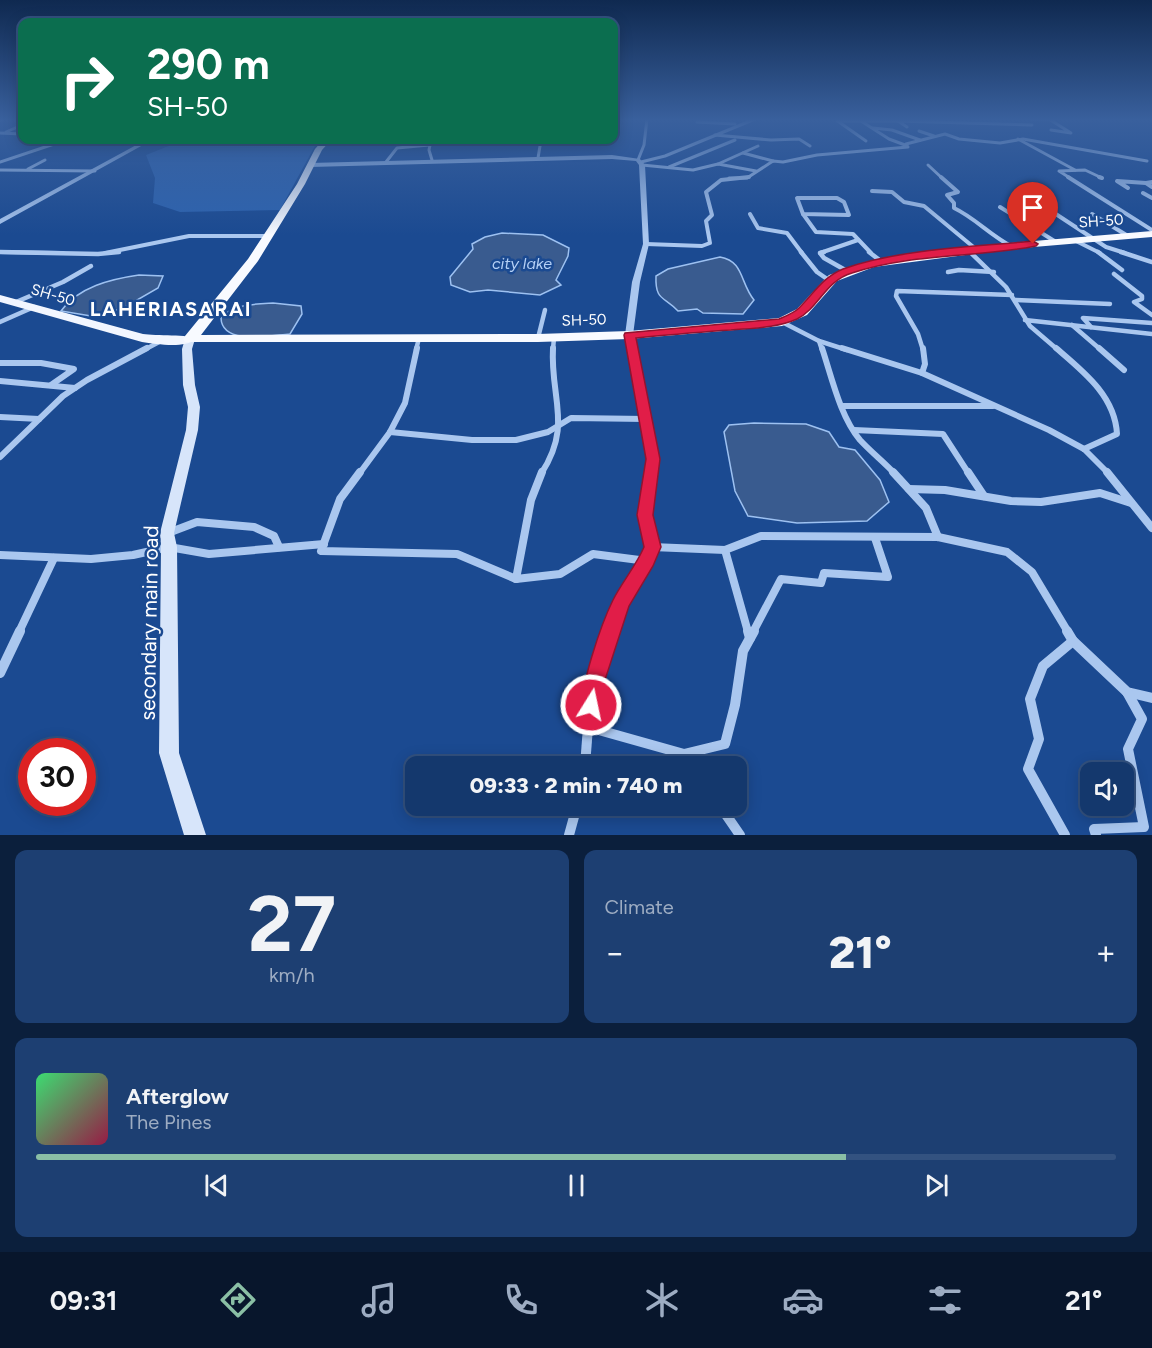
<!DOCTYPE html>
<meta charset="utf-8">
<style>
:root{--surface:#14386d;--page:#1d3f72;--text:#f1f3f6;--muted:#9dacc2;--line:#335280;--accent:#8abfa5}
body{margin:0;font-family:Figtree,sans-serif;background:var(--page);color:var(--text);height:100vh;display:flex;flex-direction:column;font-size:22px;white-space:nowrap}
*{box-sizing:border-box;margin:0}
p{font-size:20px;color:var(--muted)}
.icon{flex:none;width:33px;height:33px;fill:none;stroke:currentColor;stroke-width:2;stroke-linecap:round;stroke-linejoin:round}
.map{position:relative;height:835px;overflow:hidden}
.details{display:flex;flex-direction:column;gap:15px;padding:15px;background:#0b1f3c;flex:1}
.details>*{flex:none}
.guide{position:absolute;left:18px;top:18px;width:600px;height:126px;border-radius:12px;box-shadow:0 3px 15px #0003,0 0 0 2px var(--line);background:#0b6e4f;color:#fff;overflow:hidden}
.controls{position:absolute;left:1080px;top:762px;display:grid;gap:12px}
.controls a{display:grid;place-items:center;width:54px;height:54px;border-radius:12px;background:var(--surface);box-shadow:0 3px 15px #0003,0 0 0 2px var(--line);font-size:30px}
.speed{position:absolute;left:18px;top:738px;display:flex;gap:12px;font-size:30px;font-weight:700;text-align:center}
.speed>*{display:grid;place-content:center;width:78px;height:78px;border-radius:50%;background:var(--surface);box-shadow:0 3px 15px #0003,0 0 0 2px var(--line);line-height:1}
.speed .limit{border:9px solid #d22;background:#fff;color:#111}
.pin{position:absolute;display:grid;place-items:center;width:51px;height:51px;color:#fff;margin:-62px -26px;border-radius:50% 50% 50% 0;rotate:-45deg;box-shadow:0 0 6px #0007}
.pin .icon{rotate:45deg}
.me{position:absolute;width:66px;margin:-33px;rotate:10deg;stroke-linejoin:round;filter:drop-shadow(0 0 4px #0008)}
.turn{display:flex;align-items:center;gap:21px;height:126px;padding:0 30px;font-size:27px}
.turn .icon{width:78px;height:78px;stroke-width:2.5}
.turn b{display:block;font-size:42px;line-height:51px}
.big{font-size:45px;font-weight:800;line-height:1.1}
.details .tile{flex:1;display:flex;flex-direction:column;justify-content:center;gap:9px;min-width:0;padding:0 21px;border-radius:12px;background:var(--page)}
.details .dial{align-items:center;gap:0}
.dial b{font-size:78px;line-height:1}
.song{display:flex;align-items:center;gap:18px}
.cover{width:72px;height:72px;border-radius:9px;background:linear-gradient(135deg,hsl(140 70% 55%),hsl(340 70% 35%))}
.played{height:6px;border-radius:3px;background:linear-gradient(90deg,var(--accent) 75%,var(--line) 75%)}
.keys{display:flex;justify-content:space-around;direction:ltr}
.heat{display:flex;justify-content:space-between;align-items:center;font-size:33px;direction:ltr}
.details .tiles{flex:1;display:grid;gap:15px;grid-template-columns:1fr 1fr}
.tile:last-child{grid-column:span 2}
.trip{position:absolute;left:405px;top:756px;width:342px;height:60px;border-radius:12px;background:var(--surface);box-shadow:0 3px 15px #0003,0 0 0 2px var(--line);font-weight:800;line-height:60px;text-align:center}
.tabs{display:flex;height:96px;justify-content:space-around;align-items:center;background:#08162c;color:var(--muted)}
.tabs .icon{width:42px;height:42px}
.tabs .on{color:var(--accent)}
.tabs b{font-size:27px;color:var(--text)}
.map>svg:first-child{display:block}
.green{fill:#2d63af}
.water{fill:#395b8f;stroke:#9dc1f1;stroke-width:1.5}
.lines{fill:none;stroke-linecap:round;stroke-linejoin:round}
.minor-far5{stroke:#aac7ef;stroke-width:3}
.minor-far4{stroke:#aac7ef;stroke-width:4}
.minor-far3{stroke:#aac7ef;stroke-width:4.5}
.minor-far2{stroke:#aac7ef;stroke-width:6}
.minor-far1{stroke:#aac7ef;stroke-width:8}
.minor{stroke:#aac7ef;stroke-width:10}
.tertiary{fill:#aac7ef;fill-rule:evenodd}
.secondary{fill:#d7e5fa;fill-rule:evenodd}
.primary{fill:#f2f6ff;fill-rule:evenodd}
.trunk{fill:#f8faff;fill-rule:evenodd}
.route{fill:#e11d48;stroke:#92132f;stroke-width:1.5}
.labels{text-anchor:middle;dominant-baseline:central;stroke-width:5;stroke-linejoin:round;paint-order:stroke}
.far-street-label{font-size:15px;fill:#fff;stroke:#1b4a91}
.far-water-label{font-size:16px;font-style:italic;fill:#b6d1f6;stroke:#1b4a91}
.far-district-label{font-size:20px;font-weight:bold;letter-spacing:1.5px;fill:#fff;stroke:#1b4a91}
.near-street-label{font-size:21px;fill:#fff;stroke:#1b4a91}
</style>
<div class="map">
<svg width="1152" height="835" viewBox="0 0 1152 835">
<rect width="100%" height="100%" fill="#1b4a91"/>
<!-- green -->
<path class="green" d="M184,140H261L260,143L317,142L280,210L180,212L153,203L155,178L146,155Z"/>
<!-- water -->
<g class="water">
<path d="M502,233L543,235L569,248L568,256L556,280L561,285L540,295L488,290L470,292L451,285L450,277L473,249L472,244L485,237Z"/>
<path d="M720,257C744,261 740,283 754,300L743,314L703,313L697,309L678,311C664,296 655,301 656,276L668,269Z"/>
<path d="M139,275L163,276L158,288L125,307L106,314L97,317L61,311C78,287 111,279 139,275Z"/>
<path d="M273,303L301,306L302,314L290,334C272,335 222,346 221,318C232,304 256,304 273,303Z"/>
<path d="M754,423L806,424L829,432L839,447L855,450L880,480L889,502L867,521L797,523L748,516L735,491L724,432L729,425Z"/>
</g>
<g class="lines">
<!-- minor-far5 -->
<g class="minor-far5">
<path d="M1030,119L1051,120"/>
<path d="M1049,119L1071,133L1051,130"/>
<path d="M0,120L3,119"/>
<path d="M837,121H898"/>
<path d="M861,121L889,139L905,145"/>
<path d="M697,122L735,124"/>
<path d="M839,122L866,141"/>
<path d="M907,127L898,121L1032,125"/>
<path d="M873,128L892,130L920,140"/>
<path d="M919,131L934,136"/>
<path d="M6,132L22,125"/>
<path d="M0,133L22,134"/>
<path d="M715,135L771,140L799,139L810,146"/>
<path d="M1018,139L1075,170"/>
<path d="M431,140L429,150L432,160"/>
<path d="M541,143H591L598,140"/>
<path d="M743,153L773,161"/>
<path d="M538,158L541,140"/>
<path d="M638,160L644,145L647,119"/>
<path d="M0,162L66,140"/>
<path d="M386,162L397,148L429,145"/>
<path d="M641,162L665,156L755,119"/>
<path d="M718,164L758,146"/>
<path d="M642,165L693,170L718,164L756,171"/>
<path d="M928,165L942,178"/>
<path d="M669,167L735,140"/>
<path d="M28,169L45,160"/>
<path d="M0,170L95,171"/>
<path d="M729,178H747L773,161L783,162L817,155L908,147L906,144L945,134L959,139L1000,143L1023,139L1147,161"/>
<path d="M1070,178L1059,171L1085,170L1102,178"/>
</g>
<!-- minor-far4 -->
<g class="minor-far4">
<path d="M941,177L958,192L947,195L954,203V208C975,218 990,235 1011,246"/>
<path d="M1068,177L1152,230"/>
<path d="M1099,177L1102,178"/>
<path d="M1152,182L1146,183L1152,187"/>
<path d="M1128,188L1117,181L1146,183"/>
<path d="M872,191L892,192L904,202L924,206L977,250"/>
<path d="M1143,193L1152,198"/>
<path d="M797,198H837L844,202L849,215L803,214Z"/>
<path d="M1033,199L1106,247L1125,253"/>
<path d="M1000,207L1056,242"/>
<path d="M750,214L758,228L787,233L802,253"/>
<path d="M803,214L816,232L853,234L871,253"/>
<path d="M1092,214L1128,236"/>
<path d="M1074,240L1100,253"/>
<path d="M646,244L702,246L710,243L706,221L712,215L706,192L721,180L749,177"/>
<path d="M969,251L972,253"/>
<path d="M0,252L63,253"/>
<path d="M105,253L189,236H269"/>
<path d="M820,253L858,240"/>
</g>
<!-- minor-far3 -->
<g class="minor-far3">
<path d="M0,252L98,254L119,252"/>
<path d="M801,252L817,272L830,281"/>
<path d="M824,252L820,253L824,258L847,271"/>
<path d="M869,252L882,262"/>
<path d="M970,252L1006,287L1030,326L1058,350"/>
<path d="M1098,252L1122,270"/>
<path d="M1121,252L1152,262"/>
<path d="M948,272L959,270L994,272"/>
<path d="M1114,274L1142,296V299L1134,302L1152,315"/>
<path d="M1015,300L1110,304"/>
<path d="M16,302L63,282L91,266"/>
<path d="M1025,320L1152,334"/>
<path d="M0,322L34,307"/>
<path d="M782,322L819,341L847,350"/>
<path d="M1072,325L1101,350"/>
<path d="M1091,327L1083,318L1152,323"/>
<path d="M629,335L632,350"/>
<path d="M538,338L545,310"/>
<path d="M819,341L822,350"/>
<path d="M144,350L161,341"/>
<path d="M416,350L419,338"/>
<path d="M553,350L554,337"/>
<path d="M923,350L918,334L896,296L897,291L1012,295"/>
</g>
<!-- minor-far2 -->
<g class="minor-far2">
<path d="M632,348L653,459L651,474"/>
<path d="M822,348C832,378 840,416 860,440C871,452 884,462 895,474"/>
<path d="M842,348L922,373L1049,430L1084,449L1109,474"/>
<path d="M1056,348C1084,372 1115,396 1117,434L1084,449"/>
<path d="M1099,348L1124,370"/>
<path d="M0,363H41L74,369L51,385"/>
<path d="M922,373L925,364L923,348"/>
<path d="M0,381L75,388"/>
<path d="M842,406H993"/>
<path d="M0,417L39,419"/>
<path d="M854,430L943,434L969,474"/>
<path d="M390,432L472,440H516L548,432L571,418L646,419"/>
<path d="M0,457L63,396L87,380L147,348"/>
<path d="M359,474L390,432L405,403L417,348"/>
<path d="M541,474C573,425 550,398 553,348"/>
</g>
<!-- minor-far1 -->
<g class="minor-far1">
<path d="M360,472L340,499L321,551L457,554L516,579L560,574L593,554L647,561"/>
<path d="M893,472L926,508L938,537"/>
<path d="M968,472L984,496"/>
<path d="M1107,472L1152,528"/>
<path d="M909,489L945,490L1011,501L1041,502L1100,493L1131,503"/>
<path d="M168,533L197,522L254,527L274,536L279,547"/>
<path d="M652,547L725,550L761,536L938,537L1007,552L1032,572L1068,632"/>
<path d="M725,550L748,632"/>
<path d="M0,555L91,559L133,555L169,547L209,554L324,544"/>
<path d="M516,579L531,500L542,472"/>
<path d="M19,632L54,558"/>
<path d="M611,632L621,603L647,561L652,547L645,515L651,472"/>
<path d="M753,632L781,579L821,583L824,573L888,577L875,538"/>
</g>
<!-- minor -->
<g class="minor">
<path d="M612,631L594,683L588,727L684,754L693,766"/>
<path d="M748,631L750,638"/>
<path d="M1067,631L1073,641L1127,692L1152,698"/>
<path d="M0,673L20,631"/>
<path d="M684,754L725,744L735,705L743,651L754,631"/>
<path d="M585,766L588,727"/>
<path d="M720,806L740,835"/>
<path d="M569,835L577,806"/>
<path d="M1065,835L1028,769L1039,739L1030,699L1043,666L1073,641"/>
<path d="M1096,835L1094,829L1144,827L1128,749L1142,719L1127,692"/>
</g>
<!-- tertiary -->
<g class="tertiary">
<path d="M159,140H166L143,145L0,224V219L140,143Z"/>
<path d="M612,155L640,159L645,165L649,244L640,282L633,335L629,338L625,335L632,282L643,244L639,165L636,161L612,159L310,167L307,165L310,163Z"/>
</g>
<!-- secondary -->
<path class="secondary" d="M190,336L195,339L192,349L195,385L200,407L198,430L174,533L177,547L179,753L206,835H184L159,753L161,547L160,533L186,430L188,407L183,385L182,349L185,339Z"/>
<!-- primary -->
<path class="primary" d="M0,295L143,334C155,336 190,334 196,339C184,349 157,344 142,342L0,302Z"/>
<!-- trunk -->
<path class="trunk" d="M323,140H331L322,150L305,184L258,261L201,335L538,334L629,331L779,318L797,309L829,275L872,261L1011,243L1152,231V237L1011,249L874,267L837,281L807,315L782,326L629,339L538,342H185L183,339L185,336L248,259L297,184L315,149Z"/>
</g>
<!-- sky -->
<linearGradient id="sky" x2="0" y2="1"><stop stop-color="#0f2950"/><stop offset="0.51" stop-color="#39609d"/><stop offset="1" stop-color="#39609d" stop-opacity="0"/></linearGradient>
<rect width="1152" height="235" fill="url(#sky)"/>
<!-- route -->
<path class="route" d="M1033,241L1038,244L1036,246C976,258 912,253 852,273C825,281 819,308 797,319C777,328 753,328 731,330C699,332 667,335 636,338L660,459L653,515L661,547L653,566L629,606L604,683L599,712L591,715L584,712C576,694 603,620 613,600C622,582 636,566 644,547L637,515L646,459L624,335L625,333L779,319C786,316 794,313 799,308C814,293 823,277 843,269C898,249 975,247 1033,241Z"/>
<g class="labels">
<!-- far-street labels -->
<g class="far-street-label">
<text transform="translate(1101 221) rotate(-4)">SH-50</text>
<text transform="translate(53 295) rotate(16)">SH-50</text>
<text transform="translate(584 320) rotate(-2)">SH-50</text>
</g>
<!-- far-water labels -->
<g class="far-water-label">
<text x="522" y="263">city lake</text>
</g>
<!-- far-district labels -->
<g class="far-district-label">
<text x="171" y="309">LAHERIASARAI</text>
</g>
<!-- near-street labels -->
<g class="near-street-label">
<text transform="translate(149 623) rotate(-89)">secondary main road</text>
</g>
</g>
</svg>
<div class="controls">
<a><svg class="icon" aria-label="sound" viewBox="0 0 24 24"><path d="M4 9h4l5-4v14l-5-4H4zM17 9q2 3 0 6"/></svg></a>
</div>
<div class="speed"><div class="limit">30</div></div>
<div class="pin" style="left:1033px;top:244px;background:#d93025"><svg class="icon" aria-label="arrive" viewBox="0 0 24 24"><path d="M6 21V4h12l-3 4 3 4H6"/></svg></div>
<svg class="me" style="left:591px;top:705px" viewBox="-20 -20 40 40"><circle r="17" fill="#e11d48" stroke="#fff" stroke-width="3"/><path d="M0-11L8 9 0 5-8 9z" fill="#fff"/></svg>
<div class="trip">09:33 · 2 min · 740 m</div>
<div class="guide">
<div class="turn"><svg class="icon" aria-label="right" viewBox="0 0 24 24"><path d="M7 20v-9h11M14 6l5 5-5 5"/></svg><div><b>290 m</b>SH-50</div></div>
</div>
</div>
<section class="details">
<div class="tiles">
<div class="tile dial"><b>27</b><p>km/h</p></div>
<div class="tile"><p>Climate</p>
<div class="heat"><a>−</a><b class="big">21°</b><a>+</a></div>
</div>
<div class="tile">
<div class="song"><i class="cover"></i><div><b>Afterglow</b><p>The Pines</p></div></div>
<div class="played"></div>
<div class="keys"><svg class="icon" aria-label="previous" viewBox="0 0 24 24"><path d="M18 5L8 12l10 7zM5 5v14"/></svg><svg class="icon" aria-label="pause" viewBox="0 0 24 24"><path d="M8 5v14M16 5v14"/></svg><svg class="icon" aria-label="next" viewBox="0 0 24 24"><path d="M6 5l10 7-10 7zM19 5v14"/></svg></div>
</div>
</div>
</section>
<nav class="tabs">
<b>09:31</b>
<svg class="icon on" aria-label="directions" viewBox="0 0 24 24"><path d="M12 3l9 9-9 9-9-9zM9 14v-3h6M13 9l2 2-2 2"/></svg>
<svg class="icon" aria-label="music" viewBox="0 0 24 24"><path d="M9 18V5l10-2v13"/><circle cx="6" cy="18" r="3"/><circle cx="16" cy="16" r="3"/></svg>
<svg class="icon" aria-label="phone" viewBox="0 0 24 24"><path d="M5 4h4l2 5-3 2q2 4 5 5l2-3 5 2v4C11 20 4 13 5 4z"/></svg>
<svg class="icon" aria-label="climate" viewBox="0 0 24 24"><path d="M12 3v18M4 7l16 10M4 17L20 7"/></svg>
<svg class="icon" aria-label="car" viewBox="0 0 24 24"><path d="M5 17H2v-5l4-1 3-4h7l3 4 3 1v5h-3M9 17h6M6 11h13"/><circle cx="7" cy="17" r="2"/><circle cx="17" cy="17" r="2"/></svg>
<svg class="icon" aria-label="filters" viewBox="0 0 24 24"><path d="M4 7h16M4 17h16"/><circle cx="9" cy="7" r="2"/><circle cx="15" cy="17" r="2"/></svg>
<b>21°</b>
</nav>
